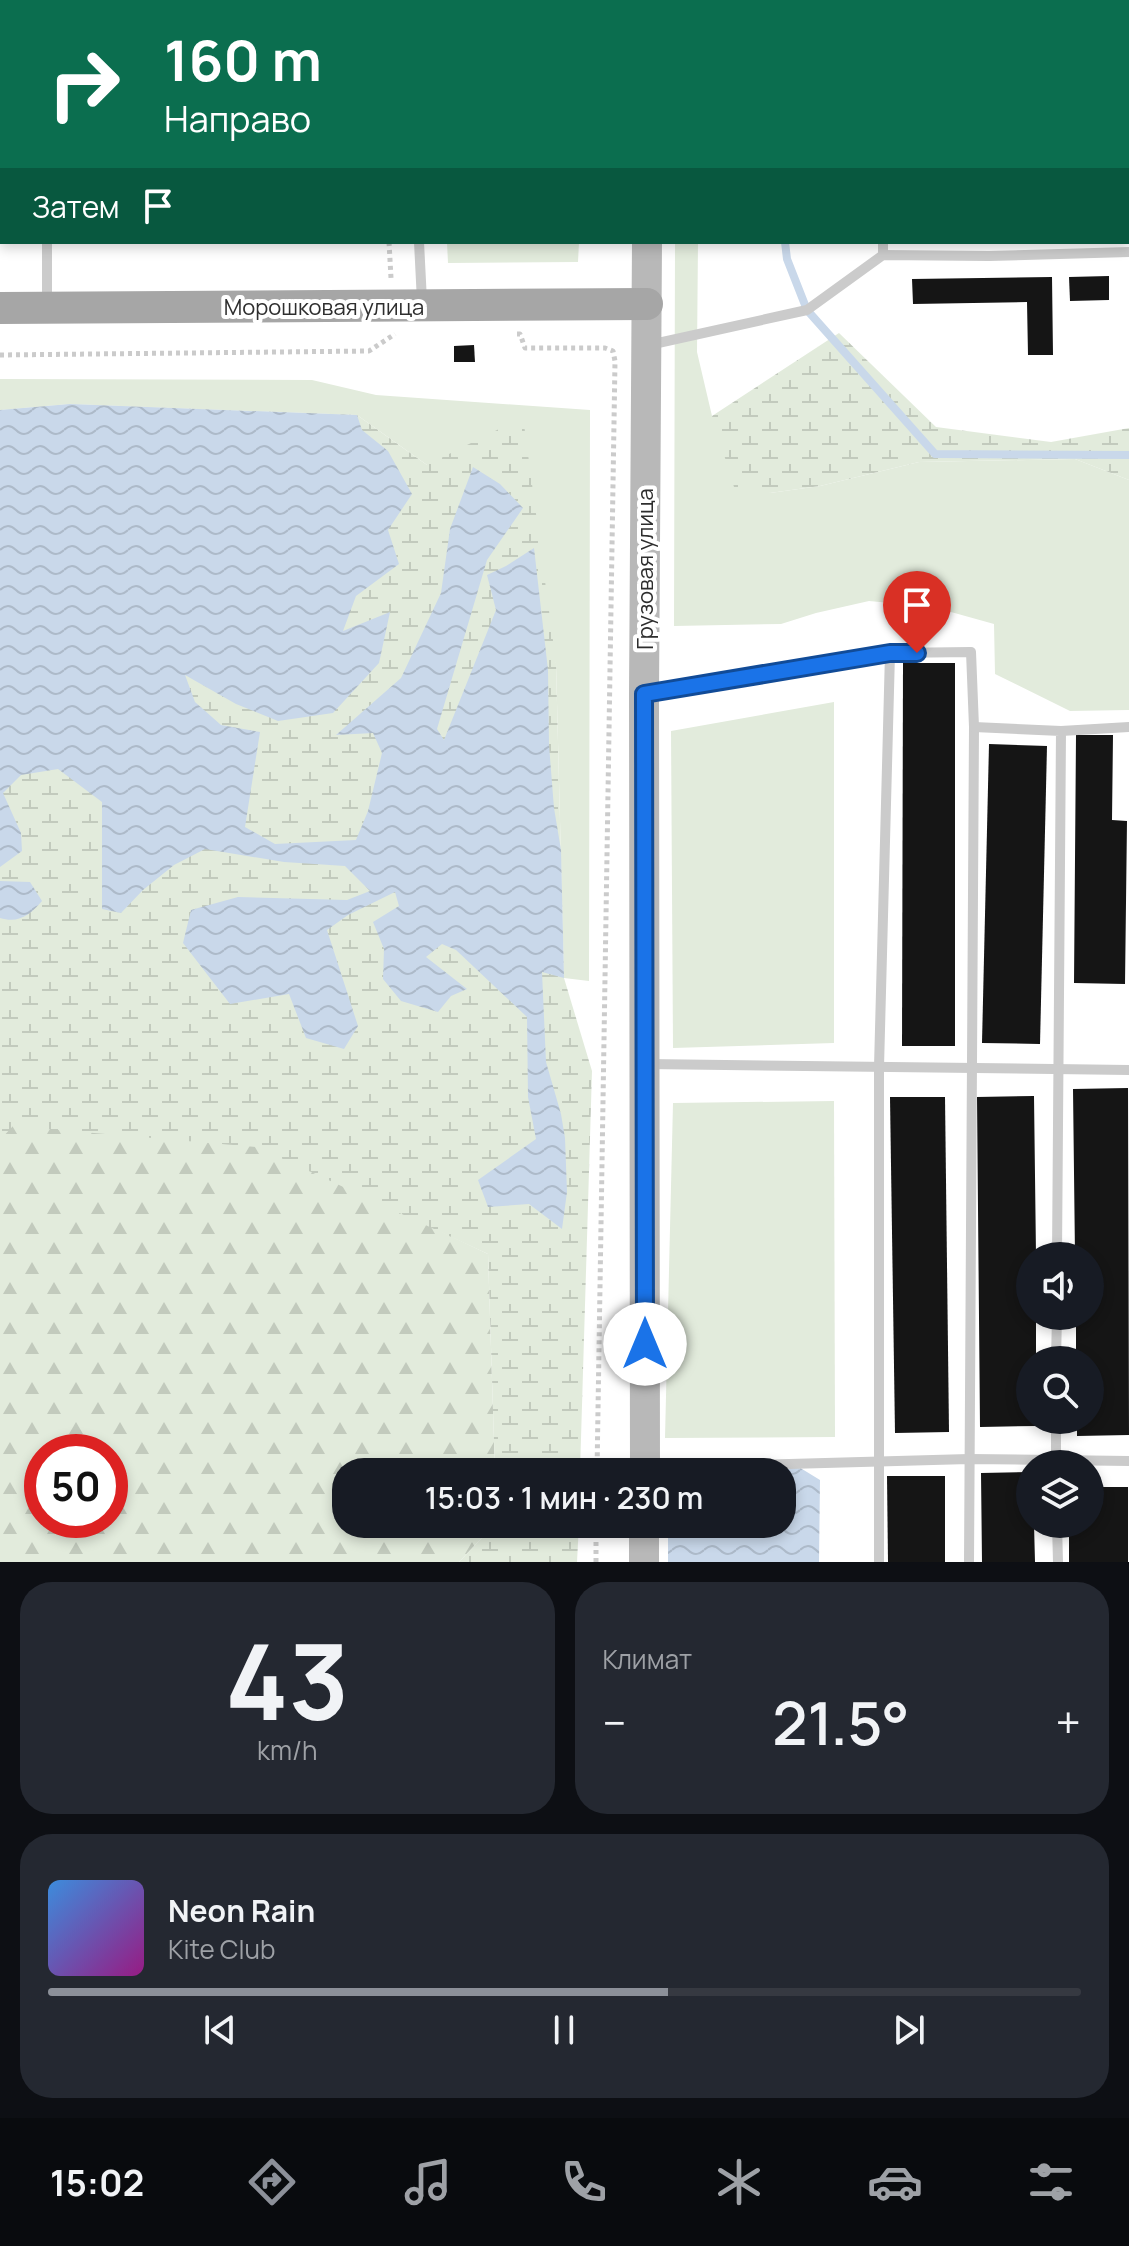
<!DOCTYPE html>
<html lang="ru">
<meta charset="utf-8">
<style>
:root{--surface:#171b24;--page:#242831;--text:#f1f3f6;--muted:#9ea1a6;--line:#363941;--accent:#8c9099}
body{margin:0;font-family:Manrope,sans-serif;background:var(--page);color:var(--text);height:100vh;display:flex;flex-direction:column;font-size:30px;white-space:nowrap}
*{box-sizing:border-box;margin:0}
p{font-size:26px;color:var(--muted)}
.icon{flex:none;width:44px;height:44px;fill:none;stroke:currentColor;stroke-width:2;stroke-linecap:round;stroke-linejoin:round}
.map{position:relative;height:1562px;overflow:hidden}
.details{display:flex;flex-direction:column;gap:20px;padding:20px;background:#0d0f14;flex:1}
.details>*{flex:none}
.guide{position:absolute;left:0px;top:0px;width:1130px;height:244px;box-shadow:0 4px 12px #0003;background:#0b6e4f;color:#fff;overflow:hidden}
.fabs{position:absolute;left:1016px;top:1242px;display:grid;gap:16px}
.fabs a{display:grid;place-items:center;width:88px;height:88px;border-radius:50%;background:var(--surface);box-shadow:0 4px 12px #0003;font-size:40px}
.speed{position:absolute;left:24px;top:1434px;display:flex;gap:16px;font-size:40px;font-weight:700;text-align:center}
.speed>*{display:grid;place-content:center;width:104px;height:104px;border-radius:50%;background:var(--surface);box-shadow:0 4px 12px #0003;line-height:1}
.speed .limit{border:12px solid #d22;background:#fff;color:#111}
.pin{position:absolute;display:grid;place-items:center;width:68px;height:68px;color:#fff;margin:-82px -34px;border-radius:50% 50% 50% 0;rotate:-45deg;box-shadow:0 0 8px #0007}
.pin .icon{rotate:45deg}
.me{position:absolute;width:88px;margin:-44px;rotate:0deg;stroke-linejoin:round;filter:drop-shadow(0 0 6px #0008)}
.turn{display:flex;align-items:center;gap:28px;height:168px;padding:0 32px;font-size:36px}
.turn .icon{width:104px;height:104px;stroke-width:2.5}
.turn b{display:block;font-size:56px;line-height:68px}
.then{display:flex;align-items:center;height:76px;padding:0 32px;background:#0003;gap:16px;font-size:30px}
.big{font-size:60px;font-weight:600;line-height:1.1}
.details .tile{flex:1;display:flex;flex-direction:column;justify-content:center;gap:12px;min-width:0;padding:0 28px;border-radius:32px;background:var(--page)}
.details .dial{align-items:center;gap:0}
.dial b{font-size:104px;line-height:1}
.song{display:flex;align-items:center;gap:24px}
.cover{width:96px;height:96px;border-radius:12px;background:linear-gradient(135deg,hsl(210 70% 55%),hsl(310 70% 35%))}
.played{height:8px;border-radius:4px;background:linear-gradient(90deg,var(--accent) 60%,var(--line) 60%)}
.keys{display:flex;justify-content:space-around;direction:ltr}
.heat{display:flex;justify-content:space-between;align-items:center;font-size:44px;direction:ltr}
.details .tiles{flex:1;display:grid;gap:20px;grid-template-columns:1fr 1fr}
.tile:last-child{grid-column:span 2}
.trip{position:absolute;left:332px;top:1458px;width:464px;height:80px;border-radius:32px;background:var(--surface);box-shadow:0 4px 12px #0003;font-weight:600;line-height:80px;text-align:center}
.tabs{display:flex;height:128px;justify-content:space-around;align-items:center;background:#090b0e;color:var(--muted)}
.tabs .icon{width:56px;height:56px}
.tabs .on{color:var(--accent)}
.tabs b{font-size:36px;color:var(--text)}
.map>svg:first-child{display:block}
.green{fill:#e2ebdc}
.forest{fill:url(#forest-firs);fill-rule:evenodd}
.wetland{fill:url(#wetland-marsh)}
.water{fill:url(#water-waves)}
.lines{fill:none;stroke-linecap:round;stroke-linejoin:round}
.stream{stroke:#c9d8ea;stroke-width:8}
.building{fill:#151515}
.path{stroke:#cbcbcb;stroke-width:5;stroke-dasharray:4 4;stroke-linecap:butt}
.lane{stroke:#cbcbcb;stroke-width:10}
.secondary{stroke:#b8b8b8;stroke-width:30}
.primary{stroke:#a6a6a6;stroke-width:32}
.route-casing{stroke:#114b97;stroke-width:20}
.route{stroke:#1a73e8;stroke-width:14}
.labels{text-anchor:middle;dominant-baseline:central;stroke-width:8;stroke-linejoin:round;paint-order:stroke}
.street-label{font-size:22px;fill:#2e2e2e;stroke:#fff}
</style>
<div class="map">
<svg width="1129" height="1562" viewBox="0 0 1129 1562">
<defs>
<pattern id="forest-firs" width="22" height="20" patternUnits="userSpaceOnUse" patternTransform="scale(2)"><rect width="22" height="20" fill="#e2ebdc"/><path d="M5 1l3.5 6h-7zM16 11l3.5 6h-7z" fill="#c2cabd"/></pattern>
<pattern id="wetland-marsh" width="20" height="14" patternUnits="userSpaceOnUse" patternTransform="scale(2)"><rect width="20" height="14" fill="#e2ebdc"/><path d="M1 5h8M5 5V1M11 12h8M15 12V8" fill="none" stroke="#c2cabd"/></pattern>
<pattern id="water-waves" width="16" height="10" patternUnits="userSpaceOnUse" patternTransform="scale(2)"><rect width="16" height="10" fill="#c9d8ea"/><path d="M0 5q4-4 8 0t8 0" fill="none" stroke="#adbac9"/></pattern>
</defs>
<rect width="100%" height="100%" fill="#fff"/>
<!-- green -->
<g class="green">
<path d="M447,242H579L578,262L448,263Z"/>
<path d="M675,242H698L697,352L712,416L770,493L820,486L919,462L1075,459L1129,480V710L1070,711L995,674L994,624L933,607L869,601L816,613L781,624L674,626Z"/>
<path d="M0,379L312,380L376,395L590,410L589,981L564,978L556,663L427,465L357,415L70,404L0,410Z"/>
<path d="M834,702V1043L673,1048L671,731Z"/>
<path d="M834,1101L835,1437L665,1438L673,1103Z"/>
</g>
<!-- forest -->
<path class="forest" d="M12,1121L258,1144L488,1254L495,1472H346V1524H495L459,1562H0V1134ZM42,1452H110V1520H42Z"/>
<!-- wetland -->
<g class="wetland">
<path d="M839,333L936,427L1051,442L1129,428V480L1075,459L919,462L820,486L770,493L734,487L712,416Z"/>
<path d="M70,404L357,415L427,465L523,417L556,663L564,978L592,1071L580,1472H495L488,1254L257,1147L13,1126L0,1140V410Z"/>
<path d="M495,1524H579L577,1562H459Z"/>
</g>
<!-- water -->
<g class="water">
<path d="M70,404L357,415L362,430L388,451L412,494L388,530L399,564L356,596L343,631L390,612L379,663L333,713L278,721L236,704L185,675L195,702L221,725L260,732L245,827L275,844L356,840L368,811L382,753L373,733L336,735L401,678L441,593L450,529L473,467L500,484L523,508L487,560L437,729L444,740L496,610L487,575L506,566L534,548L548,670L549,745L554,808L561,850L564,978L542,972L546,1062L561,1114L565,1138L567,1192L562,1229L529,1204L488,1207L478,1180L536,1139L528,1097L527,1017L456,950L442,944L426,957L467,989L451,996L438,1012L401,1001L383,979L384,949L373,922L399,906L395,892L348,915L327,930L358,1026L344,1049L306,1038L289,994L230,1004L183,943L191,910L238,897L347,900L370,891L345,866L284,862L205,849L174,865L143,890L121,913L102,909V802L58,769L21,775L3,793L21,833L22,851L0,867V410Z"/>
<path d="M0,881L30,882L42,901C31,914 19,924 0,918Z"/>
<path d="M789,1461L820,1480L819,1562H668V1524H782V1472H667Z"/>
</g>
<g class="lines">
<!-- stream -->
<path class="stream" d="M785,242L787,259L807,310L935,454L1129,455"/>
</g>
<!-- building -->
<g class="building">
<path d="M1109,276V300L1070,301L1069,277Z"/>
<path d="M1052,277L1053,355H1028L1027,302L913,304L912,279Z"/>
<path d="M474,345L475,362H454V346Z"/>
<path d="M903,663H955V1046H902Z"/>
<path d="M1076,735H1113L1112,820L1127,821L1125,984L1074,983Z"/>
<path d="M989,744L1047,746L1040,1044L982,1043Z"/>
<path d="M1128,1088L1129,1435L1077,1436V1420H1090V1360H1076V1316H1090V1256H1075L1073,1089Z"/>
<path d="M1034,1096L1036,1256H1030V1316H1036V1360H1030V1420H1037V1426L980,1427L977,1097Z"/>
<path d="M890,1097H945L949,1432L895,1433Z"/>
<path d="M1030,1472V1524H1034L1035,1562H982L981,1473Z"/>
<path d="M887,1476H945V1562H888Z"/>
<path d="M1090,1487H1128V1562H1069V1524H1090Z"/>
</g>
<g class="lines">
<!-- path -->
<g class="path">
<path d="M0,204H2"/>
<path d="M389,242L391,278"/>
<path d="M517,334H520L525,348H605L613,351L615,361L597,1472"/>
<path d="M0,355L369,351L395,334"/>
<path d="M596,1562V1524"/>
</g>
<!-- lane -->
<g class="lane">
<path d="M408,0V2"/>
<path d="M500,0V2"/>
<path d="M883,0V2"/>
<path d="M988,0V2"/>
<path d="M1075,0V2"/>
<path d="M217,2V0"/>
<path d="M419,242L422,301"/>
<path d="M883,242V255"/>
<path d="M47,302V242"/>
<path d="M649,345L807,310L883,255L989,256L1129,252"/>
<path d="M646,694L890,653L971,652L974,727L969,1562"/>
<path d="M974,727L1061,731L1057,1256"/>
<path d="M1061,731L1129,727"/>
<path d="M647,1064L1129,1070"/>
<path d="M1056,1360L1057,1316"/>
<path d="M1056,1464V1420"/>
<path d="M647,1468L969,1459L1129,1461"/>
<path d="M1057,1524L1058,1562"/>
<path d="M879,1562V1067L890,653"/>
</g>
<!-- secondary -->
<g class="secondary">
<path d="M646,0V2"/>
<path d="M645,1472L644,694L647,242"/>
<path d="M644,1562V1524"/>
</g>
<!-- primary -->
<path class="primary" d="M0,308L647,304"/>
</g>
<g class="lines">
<!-- route casing -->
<g class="route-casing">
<path id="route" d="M645,1344L644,694L890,653H917"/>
</g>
<!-- route -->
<use href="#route" class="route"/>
</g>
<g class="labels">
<!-- street labels -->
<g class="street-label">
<text x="324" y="307">Морошковая улица</text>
<text transform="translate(645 569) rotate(-90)">Грузовая улица</text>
</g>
</g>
</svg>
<div class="fabs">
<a><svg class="icon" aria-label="sound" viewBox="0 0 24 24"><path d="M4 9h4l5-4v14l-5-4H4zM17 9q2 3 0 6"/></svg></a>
<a><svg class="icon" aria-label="search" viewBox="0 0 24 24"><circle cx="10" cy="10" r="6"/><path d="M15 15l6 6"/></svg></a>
<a><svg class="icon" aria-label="layers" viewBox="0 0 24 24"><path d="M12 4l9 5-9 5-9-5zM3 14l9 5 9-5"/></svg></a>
</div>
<div class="speed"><div class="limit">50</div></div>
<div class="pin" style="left:917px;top:653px;background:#d93025"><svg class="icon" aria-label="arrive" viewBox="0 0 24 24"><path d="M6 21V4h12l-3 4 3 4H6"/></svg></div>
<svg class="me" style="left:645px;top:1344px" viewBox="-20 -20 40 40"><circle r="19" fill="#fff"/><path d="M0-13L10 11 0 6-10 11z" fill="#1a73e8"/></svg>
<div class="trip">15:03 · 1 мин · 230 m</div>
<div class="guide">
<div class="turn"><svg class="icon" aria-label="right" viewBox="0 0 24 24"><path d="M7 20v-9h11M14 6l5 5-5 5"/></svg><div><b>160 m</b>Направо</div></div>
<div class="then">Затем<svg class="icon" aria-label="arrive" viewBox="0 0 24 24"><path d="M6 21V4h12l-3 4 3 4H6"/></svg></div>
</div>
</div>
<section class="details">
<div class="tiles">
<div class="tile dial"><b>43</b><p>km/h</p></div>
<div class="tile"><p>Климат</p>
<div class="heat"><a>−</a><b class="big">21.5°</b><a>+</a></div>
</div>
<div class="tile">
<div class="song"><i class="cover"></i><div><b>Neon Rain</b><p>Kite Club</p></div></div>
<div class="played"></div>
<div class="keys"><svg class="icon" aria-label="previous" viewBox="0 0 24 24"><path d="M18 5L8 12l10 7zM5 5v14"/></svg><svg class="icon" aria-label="pause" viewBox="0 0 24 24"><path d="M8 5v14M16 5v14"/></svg><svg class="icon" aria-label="next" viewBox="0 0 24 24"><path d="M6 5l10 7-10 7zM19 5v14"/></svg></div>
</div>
</div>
</section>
<nav class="tabs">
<b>15:02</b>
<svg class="icon on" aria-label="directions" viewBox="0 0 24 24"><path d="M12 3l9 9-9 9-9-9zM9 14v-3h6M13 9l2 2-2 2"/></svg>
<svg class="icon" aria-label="music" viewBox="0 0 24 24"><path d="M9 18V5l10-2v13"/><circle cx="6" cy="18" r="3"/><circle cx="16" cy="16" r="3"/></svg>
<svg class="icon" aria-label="phone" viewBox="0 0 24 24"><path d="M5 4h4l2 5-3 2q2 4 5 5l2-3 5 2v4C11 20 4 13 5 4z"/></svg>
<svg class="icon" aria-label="climate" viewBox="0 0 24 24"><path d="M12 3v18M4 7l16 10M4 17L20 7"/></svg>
<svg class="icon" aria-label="car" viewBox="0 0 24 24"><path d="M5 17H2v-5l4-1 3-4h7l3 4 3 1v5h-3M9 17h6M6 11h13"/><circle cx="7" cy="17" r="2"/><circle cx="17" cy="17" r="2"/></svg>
<svg class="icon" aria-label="filters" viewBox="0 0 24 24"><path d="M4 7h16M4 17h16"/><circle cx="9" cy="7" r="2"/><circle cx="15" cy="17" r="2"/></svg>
</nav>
